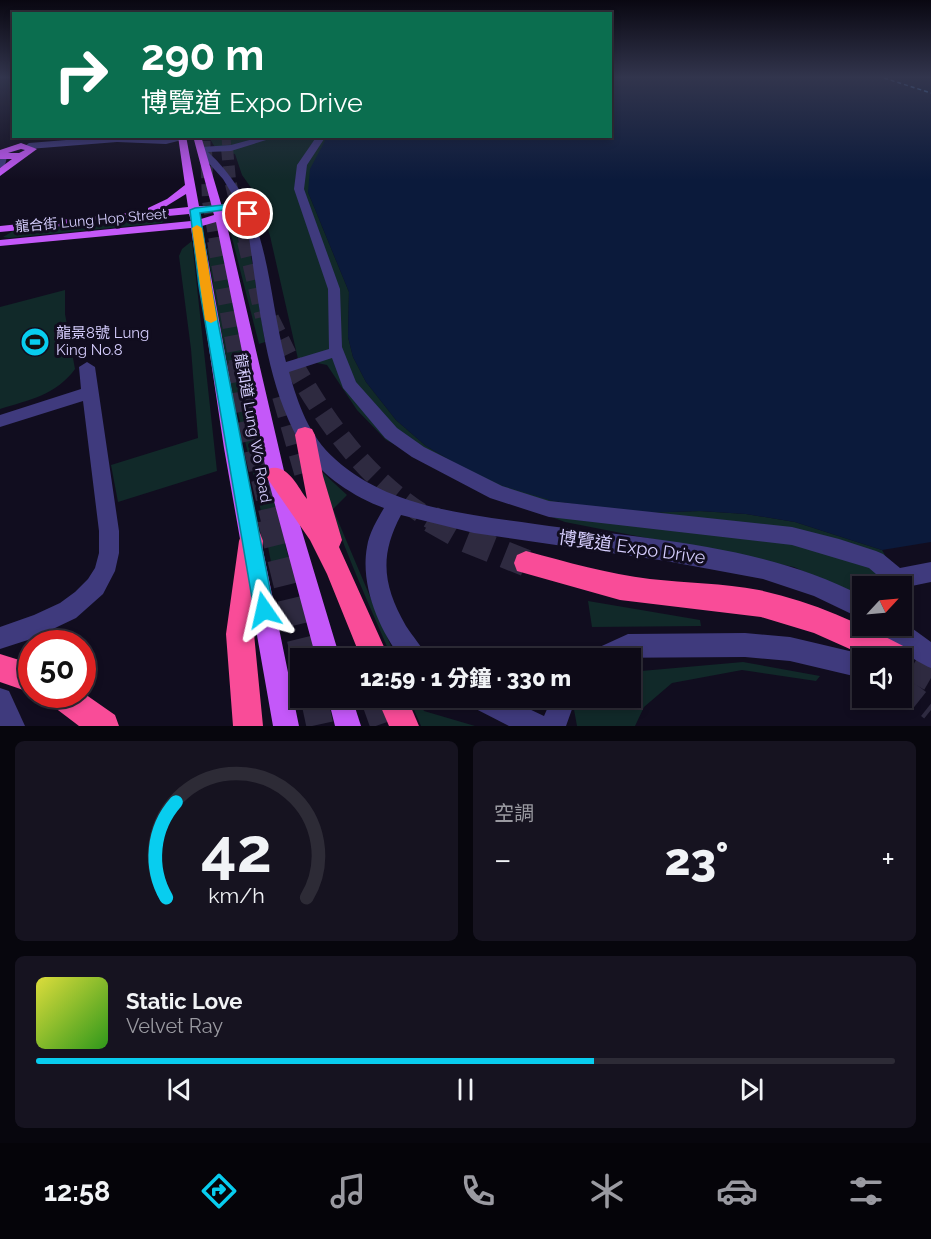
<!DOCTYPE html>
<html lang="zh-TW">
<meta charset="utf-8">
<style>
:root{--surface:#0d0a17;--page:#161320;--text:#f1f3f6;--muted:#9a9aa1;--line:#2d2b36;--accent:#08cdef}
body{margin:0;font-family:Raleway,"Noto Sans TC",sans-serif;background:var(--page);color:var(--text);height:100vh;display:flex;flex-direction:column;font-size:22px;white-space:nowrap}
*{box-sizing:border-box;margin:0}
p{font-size:20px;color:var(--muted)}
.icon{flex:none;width:33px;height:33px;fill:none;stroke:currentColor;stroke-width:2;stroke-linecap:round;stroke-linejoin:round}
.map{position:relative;height:726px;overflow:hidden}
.details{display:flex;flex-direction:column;gap:15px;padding:15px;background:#07060d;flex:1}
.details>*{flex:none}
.top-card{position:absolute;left:12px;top:12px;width:600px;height:126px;border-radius:0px;box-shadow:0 3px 9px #0003,0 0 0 2px var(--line);background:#0b6e4f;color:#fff;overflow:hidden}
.needle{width:39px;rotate:64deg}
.buttons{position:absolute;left:852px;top:576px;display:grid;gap:12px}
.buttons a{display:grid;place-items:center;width:60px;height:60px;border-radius:0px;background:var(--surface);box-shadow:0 3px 9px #0003,0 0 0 2px var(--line);font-size:30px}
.speed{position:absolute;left:18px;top:630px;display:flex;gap:12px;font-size:30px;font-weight:700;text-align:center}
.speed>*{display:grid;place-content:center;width:78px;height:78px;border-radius:50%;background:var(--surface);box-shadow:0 3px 9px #0003,0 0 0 2px var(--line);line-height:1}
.speed .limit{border:9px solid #d22;background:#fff;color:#111}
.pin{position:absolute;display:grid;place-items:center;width:51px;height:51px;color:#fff;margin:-26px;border:3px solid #fff;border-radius:50%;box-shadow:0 2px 6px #0007}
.me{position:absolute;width:66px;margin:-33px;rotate:349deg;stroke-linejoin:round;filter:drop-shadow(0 0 4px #0008)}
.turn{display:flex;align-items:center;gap:21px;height:126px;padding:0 30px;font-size:27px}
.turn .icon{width:78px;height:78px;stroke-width:2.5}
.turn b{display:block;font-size:42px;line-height:51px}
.big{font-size:45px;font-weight:800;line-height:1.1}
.details .widget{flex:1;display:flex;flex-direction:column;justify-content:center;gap:9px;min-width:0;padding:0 21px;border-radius:9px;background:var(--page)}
.details .dial{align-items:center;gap:0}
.dial svg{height:156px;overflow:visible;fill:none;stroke:var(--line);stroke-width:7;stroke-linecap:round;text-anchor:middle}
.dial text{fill:var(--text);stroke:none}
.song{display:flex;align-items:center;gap:18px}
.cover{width:72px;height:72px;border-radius:9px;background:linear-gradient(135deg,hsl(60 70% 55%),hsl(110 70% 35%))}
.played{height:6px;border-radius:3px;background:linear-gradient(90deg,var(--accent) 65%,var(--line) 65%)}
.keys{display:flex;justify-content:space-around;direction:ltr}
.heat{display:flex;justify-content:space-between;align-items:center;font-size:33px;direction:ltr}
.details .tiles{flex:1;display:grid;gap:15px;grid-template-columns:1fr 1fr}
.widget:last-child{grid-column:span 2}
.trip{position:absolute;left:290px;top:648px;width:351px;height:60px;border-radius:0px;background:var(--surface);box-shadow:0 3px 9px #0003,0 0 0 2px var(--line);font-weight:800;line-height:60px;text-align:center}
.tab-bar{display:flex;height:96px;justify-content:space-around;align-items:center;background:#050409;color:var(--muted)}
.tab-bar .icon{width:42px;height:42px}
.tab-bar .active{color:var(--accent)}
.tab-bar b{font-size:27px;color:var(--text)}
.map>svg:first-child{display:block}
.green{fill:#112929}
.water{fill:#0b1a3b}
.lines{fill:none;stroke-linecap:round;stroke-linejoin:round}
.ferry{stroke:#5fabfa;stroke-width:1.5;stroke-dasharray:4 3;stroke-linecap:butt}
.minor-tunnel{stroke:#2e2a40;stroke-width:22;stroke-dasharray:22 11;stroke-linecap:butt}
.highway-tunnel-far4{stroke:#2e2a40;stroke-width:9;stroke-dasharray:9 4.5;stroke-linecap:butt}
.highway-tunnel-far3{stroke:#2e2a40;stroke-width:12;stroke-dasharray:12 6;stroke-linecap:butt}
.highway-tunnel-far2{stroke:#2e2a40;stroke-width:16;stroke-dasharray:16 8;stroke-linecap:butt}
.highway-tunnel-far1{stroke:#2e2a40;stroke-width:20;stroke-dasharray:20 10;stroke-linecap:butt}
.highway-tunnel{stroke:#2e2a40;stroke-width:27;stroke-dasharray:27 14;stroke-linecap:butt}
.minor{fill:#3f3a7d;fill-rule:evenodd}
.major{fill:#c458f9;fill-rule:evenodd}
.highway{fill:#f94c98;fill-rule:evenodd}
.route{fill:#08cdef;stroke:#05859b;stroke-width:1.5}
.slow{fill:#f59e0b}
.labels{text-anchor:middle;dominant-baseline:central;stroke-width:6;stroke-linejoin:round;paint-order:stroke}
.far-street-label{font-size:14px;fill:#d5cdfd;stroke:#110d1f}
.poi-label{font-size:15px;fill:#d5cdfd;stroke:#110d1f;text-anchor:start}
.street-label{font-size:15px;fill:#d5cdfd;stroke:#110d1f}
.near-street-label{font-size:18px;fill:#d5cdfd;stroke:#110d1f}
</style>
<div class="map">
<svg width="931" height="726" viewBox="0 0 931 726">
<rect width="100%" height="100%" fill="#110d1f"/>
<!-- green -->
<g class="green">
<path d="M209,137H327L308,192L349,292L348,337L353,357L366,382L396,420L426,446L455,463L553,501L637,513L700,511L746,514L795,522L882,550L903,586L902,589V586H862V598L794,567L565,522L492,495L386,440L357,410L327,365L298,359L270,236L263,214L252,189L242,175L235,154L217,151Z"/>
<path d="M165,216L162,223L9,238L3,237L15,230Z"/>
<path d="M247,231L265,342L259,344L231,234Z"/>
<path d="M192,241L217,471L118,502L111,465L198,438L191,349L179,256L182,249Z"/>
<path d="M222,245C242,358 265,468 294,579L276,587L254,477L228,374L207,248Z"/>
<path d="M65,290V314L75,369C56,395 29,400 0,409V307Z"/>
<path d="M320,472H322L347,495L333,509L396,658H392C366,597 337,536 320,472Z"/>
<path d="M588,601L700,620L701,626L592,627Z"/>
<path d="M743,662L820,676L816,681L742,670L672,683L644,707L635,726H577L573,704L578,698H630V672Z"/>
<path d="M409,698H416L424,711L475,726H421Z"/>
</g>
<!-- water -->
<path class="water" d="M611,78H931V542L882,550L795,522L746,514L700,511L637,513L553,501L503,486L455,463L426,446L396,420L366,382L353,357L348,337L349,292L308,192L310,169L327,137L610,136Z"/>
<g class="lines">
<!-- ferry -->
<path class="ferry" d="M884,78L931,93"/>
<!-- minor-tunnel -->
<path class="minor-tunnel" d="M902,687L931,710"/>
<!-- highway-tunnel-far4 -->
<g class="highway-tunnel-far4">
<path d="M226,136L227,150"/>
<path d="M206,150V136"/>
</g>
<!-- highway-tunnel-far3 -->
<g class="highway-tunnel-far3">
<path d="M206,148L208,201L215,242"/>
<path d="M227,148L230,180L245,242"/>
</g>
<!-- highway-tunnel-far2 -->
<g class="highway-tunnel-far2">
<path d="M215,241L237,363"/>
<path d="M245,241L263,317"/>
<path d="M271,318L293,363"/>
</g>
<!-- highway-tunnel-far1 -->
<g class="highway-tunnel-far1">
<path d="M236,362L247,421L271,521"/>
<path d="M292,362C327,425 370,484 434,521"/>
<path d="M282,396L305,476"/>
</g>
<!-- highway-tunnel -->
<g class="highway-tunnel">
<path d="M271,519L305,658"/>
<path d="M431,519L466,539L526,563"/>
<path d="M912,667L931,678"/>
<path d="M314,698L320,726"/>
<path d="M374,698L384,726"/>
</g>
<!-- minor -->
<g class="minor">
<path d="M116,136C128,137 181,136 186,139L166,144L117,142L29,149L25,146L29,143Z"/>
<path d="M264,136H279L231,151L208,152C272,211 265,284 286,362L329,349L328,289L294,189L297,165L317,136H326L307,165L304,189L340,289L342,347L356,382L397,428L424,447L502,486L549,501L792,527L839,539L876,551L883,554L900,568L931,562V582L902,588V586H890L869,568L792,545L549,517L490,498L412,457L385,438L343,388L332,358L289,372C298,404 309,436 335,459C389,508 466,514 535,524C644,539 763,544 862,596V619L814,596L763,579L666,561L474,533L401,515C379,556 383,586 406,626C413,637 422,646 427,658H401C379,629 360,585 367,547C369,533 377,520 384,508C354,497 322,476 304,449C265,388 259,301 248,231L241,212L232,209L213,210V206L232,203L238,204L223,179L197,150L201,147L231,145Z"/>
<path d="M2,154L7,157L5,165L0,168V155Z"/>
<path d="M87,362L95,367L119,531V553L115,571L103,594L76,618L34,638L0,649V627L34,615L60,603L75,592L88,579L95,568L99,553V531L83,401L0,427V415L81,389L79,367Z"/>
<path d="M902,621L931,642V668C916,662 884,640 879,626H902Z"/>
<path d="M745,633L790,637L862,654L871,658H862V678L790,661L745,657L589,658L593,650L628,634Z"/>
<path d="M0,688L9,691L25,726H0Z"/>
<path d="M469,698H506L544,716L552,698H576L566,726H509L472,707Z"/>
</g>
<!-- major -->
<g class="major">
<path d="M178,136H186L199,206H205L210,209L200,213L201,219L214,215L193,136H201L225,217L285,475L340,658H316L267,475L216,222L202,226L242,448L299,726H273L224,448L191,228L0,246V240L191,221L189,214L0,232V226L148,211V208L167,199L185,185ZM186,194L188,207L160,210Z"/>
<path d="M21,143L37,149L0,176V168L12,159H0V150ZM21,149L25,150L19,153H8Z"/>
<path d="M328,698H352L361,726H335Z"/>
</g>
<!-- highway -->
<g class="highway">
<path d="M305,427L312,429L315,435L323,476L342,540L339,547L389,658H361L327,574L310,540L265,475L268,469C287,462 297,486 307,499L295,435L298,429Z"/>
<path d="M251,530L260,533L263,541L254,634L263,726H233L226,634L239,541L242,533Z"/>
<path d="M526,551C567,562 608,574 650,579C686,583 723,583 759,590C811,601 860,623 907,648L911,658L907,668L902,670V658H870L814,633L761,617L620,600L517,571L514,563L517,555Z"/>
<path d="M0,654L32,664V693L0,682Z"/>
<path d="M82,692L115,715L119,726H79L50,704L45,694H82Z"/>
<path d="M377,698H407L419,726H389Z"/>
</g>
</g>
<!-- sky -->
<linearGradient id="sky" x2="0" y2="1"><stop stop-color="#090711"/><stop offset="0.43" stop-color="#32354d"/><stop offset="1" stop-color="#32354d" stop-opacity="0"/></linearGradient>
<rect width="931" height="180" fill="url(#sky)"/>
<!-- route -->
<path class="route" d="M232,204L250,208L253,214L248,217L242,212L231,209L200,213L211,286L274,610L271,617L264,620L257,617L254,610L199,286L190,210L195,208Z"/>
<!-- slow -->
<path class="slow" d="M197,225L202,228L217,320L211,323L205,320L192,228Z"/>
<!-- icons -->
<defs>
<g id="stadium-disc" transform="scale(1.5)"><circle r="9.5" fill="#08cdef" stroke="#110d1f"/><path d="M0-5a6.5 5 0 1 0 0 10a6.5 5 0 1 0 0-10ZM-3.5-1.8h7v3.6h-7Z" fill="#111"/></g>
</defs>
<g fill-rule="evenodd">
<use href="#stadium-disc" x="35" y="342"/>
</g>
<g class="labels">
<!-- far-street labels -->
<g class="far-street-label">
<text transform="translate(91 220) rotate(-5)">龍合街 Lung Hop Street</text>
</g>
<!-- poi labels -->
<g class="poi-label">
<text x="56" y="333">龍景8號 Lung<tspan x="56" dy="17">King No.8</tspan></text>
</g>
<!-- street labels -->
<g class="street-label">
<text transform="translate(253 428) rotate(80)">龍和道 Lung Wo Road</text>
</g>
<!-- near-street labels -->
<g class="near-street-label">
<text transform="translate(632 547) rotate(8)">博覽道 Expo Drive</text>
</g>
</g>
</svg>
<div class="buttons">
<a><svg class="needle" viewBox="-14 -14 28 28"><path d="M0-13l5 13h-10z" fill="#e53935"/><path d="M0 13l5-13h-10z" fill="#9a9aa1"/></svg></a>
<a><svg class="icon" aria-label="sound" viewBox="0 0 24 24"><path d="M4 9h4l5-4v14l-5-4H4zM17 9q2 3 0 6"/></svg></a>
</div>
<div class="speed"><div class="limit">50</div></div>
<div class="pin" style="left:248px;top:214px;background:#d93025"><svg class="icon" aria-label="arrive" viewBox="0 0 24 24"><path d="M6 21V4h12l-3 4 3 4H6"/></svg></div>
<svg class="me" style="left:264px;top:610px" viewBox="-20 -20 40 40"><path d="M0-17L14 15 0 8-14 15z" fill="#08cdef" stroke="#fff" stroke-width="4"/></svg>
<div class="trip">12:59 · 1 分鐘 · 330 m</div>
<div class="top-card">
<div class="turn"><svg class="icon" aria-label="right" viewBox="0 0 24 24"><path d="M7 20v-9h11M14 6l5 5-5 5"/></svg><div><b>290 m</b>博覽道 Expo Drive</div></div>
</div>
</div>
<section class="details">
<div class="tiles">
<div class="widget dial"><svg viewBox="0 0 100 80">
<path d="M14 69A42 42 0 1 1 86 69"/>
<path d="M14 69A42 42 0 0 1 19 20" stroke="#08cdef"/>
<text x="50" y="56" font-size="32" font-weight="700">42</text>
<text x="50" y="72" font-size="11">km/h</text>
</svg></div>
<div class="widget"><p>空調</p>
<div class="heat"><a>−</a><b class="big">23°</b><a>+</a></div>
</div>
<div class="widget">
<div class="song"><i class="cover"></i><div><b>Static Love</b><p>Velvet Ray</p></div></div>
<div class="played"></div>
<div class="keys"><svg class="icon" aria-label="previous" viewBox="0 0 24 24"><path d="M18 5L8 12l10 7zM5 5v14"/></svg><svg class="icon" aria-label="pause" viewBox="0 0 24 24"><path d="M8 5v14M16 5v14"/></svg><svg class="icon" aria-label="next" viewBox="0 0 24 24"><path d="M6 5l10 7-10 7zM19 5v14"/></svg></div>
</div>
</div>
</section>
<nav class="tab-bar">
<b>12:58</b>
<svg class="icon active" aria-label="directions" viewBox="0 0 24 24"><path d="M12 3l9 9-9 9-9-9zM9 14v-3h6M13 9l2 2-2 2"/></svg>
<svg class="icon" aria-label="music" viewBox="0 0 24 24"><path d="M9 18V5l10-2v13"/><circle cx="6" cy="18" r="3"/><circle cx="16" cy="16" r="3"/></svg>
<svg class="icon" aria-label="phone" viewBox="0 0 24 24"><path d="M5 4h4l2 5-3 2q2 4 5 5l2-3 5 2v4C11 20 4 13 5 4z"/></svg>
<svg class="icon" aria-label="climate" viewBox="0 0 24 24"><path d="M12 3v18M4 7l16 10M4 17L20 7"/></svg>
<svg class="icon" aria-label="car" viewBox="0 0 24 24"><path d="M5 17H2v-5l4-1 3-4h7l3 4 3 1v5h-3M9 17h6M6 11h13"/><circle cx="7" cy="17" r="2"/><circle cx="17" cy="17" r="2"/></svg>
<svg class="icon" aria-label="filters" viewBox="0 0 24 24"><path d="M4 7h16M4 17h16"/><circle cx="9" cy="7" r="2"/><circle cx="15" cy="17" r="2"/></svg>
</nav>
